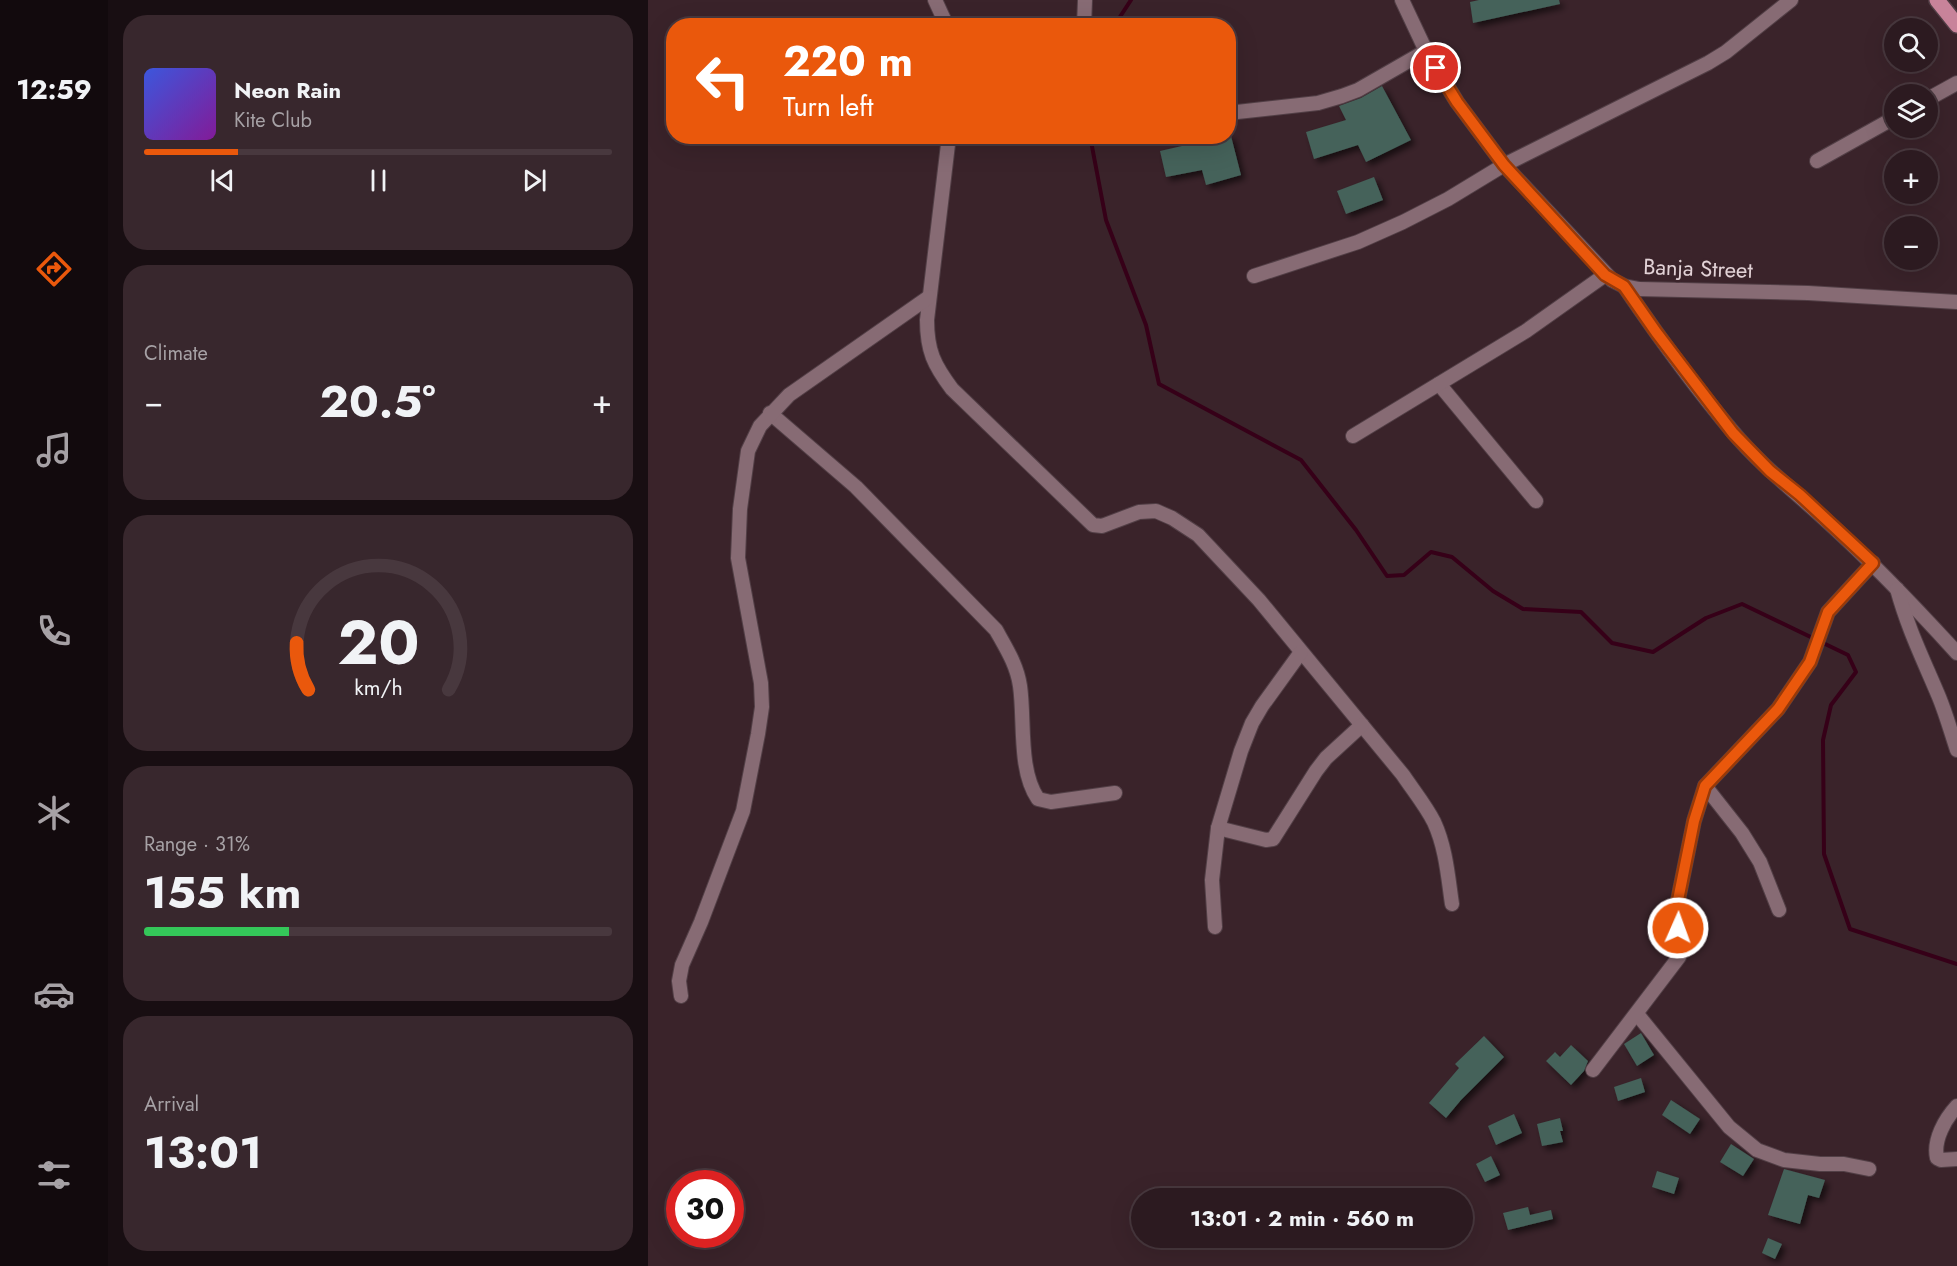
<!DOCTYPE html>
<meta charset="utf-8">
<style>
:root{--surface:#2c1a20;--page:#38272d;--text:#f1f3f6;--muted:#a6a1a5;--line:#48383e;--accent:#ea580c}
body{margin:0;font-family:Jost,sans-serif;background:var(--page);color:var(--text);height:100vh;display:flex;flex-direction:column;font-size:22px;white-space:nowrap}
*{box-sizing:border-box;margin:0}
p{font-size:20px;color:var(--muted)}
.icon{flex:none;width:33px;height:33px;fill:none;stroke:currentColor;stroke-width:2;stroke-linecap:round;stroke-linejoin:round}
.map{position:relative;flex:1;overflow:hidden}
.drawer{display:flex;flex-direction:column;gap:15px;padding:15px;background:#180e12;width:540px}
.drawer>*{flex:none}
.top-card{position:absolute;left:18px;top:18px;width:570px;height:126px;border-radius:24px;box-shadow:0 6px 24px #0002,0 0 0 2px var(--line);background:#ea580c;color:#fff;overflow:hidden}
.buttons{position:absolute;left:1236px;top:18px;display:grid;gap:12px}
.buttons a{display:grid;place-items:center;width:54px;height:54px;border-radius:50%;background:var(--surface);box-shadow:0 6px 24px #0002,0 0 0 2px var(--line);font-size:30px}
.speed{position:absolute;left:18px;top:1170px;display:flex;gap:12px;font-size:30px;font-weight:700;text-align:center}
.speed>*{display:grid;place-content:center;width:78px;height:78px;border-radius:50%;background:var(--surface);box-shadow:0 6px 24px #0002,0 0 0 2px var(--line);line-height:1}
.speed .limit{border:9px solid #d22;background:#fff;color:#111}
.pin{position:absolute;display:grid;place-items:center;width:51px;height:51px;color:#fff;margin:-26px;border:3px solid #fff;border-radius:50%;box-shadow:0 2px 6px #0007}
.me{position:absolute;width:66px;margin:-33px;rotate:2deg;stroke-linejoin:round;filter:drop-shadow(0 0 4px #0008)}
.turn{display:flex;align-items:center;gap:21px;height:126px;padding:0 18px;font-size:27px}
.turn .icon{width:78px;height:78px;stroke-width:2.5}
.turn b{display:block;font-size:42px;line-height:51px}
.big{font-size:45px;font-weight:700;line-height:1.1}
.drawer .tile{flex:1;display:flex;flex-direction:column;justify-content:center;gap:9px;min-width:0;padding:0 21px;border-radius:24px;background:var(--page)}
.drawer .dial{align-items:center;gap:0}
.dial svg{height:156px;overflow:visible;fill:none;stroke:var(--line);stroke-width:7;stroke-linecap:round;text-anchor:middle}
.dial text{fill:var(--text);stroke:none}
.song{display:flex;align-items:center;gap:18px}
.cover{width:72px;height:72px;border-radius:9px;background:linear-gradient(135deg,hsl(230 70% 55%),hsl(290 70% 35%))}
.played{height:6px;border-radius:3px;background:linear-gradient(90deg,var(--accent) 20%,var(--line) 20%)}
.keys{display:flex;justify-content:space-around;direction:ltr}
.heat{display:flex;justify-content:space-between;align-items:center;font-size:33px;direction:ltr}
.charge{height:9px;border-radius:4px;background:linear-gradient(90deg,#34c759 31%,var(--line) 0)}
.trip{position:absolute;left:483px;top:1188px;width:342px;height:60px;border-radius:30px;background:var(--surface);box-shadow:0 6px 24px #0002,0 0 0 2px var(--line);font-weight:700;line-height:60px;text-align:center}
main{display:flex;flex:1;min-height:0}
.dock{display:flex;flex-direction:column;width:108px;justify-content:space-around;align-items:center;background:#120a0d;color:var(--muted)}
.dock .icon{width:42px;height:42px}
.dock .selected{color:var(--accent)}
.dock b{font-size:27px;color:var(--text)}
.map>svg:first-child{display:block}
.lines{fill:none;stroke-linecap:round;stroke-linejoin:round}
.stream{stroke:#360018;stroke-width:4}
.building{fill:#44625a;filter:url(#shadow)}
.minor-casing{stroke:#523f46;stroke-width:16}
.major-casing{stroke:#523f46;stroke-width:18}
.minor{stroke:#876b74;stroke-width:14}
.major{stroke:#c8839a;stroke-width:15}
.route-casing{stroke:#983908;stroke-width:15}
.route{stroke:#ea580c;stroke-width:10}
.labels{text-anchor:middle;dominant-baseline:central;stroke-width:4.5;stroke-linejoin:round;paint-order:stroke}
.street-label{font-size:22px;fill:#e2d2d6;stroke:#3a232a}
</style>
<main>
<nav class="dock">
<b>12:59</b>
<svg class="icon selected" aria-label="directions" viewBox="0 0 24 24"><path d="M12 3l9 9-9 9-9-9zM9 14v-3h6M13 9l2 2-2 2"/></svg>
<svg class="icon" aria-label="music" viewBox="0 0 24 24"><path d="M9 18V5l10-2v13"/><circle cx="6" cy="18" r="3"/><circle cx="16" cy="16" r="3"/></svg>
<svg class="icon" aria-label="phone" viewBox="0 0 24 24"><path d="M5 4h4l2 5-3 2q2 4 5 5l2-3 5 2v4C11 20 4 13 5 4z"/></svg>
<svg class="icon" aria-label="climate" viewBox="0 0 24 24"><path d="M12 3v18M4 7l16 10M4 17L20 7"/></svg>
<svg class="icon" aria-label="car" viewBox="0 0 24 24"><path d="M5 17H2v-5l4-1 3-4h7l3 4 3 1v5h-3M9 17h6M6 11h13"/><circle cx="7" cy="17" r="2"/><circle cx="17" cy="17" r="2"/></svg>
<svg class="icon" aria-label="filters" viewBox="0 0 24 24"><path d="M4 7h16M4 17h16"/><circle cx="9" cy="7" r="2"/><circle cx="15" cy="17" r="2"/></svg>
</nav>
<section class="drawer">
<div class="tile">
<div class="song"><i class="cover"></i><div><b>Neon Rain</b><p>Kite Club</p></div></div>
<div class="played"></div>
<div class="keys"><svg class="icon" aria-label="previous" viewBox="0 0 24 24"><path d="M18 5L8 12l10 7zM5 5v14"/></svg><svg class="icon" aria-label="pause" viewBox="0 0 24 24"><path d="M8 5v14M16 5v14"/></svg><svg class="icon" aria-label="next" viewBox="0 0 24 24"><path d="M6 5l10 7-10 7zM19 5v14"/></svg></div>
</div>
<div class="tile"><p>Climate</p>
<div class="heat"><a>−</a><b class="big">20.5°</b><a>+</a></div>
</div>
<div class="tile dial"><svg viewBox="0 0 100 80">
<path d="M14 69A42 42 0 1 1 86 69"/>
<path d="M14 69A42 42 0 0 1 8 45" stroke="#ea580c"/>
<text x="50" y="56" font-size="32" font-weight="700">20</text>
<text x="50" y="72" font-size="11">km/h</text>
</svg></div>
<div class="tile"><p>Range · 31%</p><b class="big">155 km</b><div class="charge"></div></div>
<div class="tile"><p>Arrival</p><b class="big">13:01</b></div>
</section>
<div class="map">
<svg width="1309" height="1266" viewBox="0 0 1309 1266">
<defs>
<filter id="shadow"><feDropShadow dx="4" dy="4" stdDeviation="3" flood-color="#0009"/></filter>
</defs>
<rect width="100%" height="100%" fill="#3a232a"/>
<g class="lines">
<!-- stream -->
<g class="stream">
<path d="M466,26L483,0"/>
<path d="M442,136L458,220L498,325L511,384L653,460L708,530L739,576L756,575L783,552L804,557L845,591L875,609L933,612L964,643L1005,652L1058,618L1094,604L1200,655L1208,672L1183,705L1175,740L1176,854L1202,929L1309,964"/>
</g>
</g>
<!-- building -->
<g class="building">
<path d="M831,0H911L912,4L825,23L822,2Z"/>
<path d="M734,86L763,140L718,162L710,145L666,159L658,132L698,120L691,106L713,98Z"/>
<path d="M545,136H583L593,175L558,185L554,170L518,177L512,151L547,143Z"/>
<path d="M726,177L735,200L698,214L689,191Z"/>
<path d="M993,1033L1006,1055L989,1066L976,1044Z"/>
<path d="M836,1036L856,1057L813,1100L798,1118L781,1103L811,1068L807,1064Z"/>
<path d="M923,1045L940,1061L936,1071L923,1085L898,1061L907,1052L912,1057Z"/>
<path d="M993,1078L997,1092L970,1101L966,1087Z"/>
<path d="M1023,1100L1052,1119L1042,1134L1014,1115Z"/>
<path d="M866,1114L874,1133L848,1145L840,1126Z"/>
<path d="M912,1118L915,1131H912L915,1142L894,1146L889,1124Z"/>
<path d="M1083,1144L1106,1159L1095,1176L1072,1162Z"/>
<path d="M843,1156L852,1175L837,1182L828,1164Z"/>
<path d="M1136,1169L1177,1180L1171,1198L1160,1195L1152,1224L1120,1215Z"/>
<path d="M1009,1171L1031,1178L1026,1194L1004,1187Z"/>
<path d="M880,1207L882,1215L903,1210L905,1219L860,1230L855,1213Z"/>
<path d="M1120,1238L1134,1244L1127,1259L1114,1253Z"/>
</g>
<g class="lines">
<!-- minor casing -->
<g class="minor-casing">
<g id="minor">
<path d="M287,0L299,26"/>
<path d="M754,0L778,51L809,102L856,165L964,280L976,286L991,289L1160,293L1309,302"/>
<path d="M436,26L437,0"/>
<path d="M1280,99L1309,83"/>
<path d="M580,113L670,103L694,96L710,90L778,51"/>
<path d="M301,136L279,320C279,351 286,365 304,389L445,525L454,526L491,512L508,511L524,518L550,535L611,600L755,775C765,790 778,806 786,822C798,848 800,877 804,904"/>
<path d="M1169,161L1246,118"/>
<path d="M606,276L710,242L755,222L800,199L856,165L1060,63L1078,52L1143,0"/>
<path d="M976,286C1010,336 1046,386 1085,432C1113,466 1149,493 1181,523C1226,564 1268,608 1309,653"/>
<path d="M791,384L888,501"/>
<path d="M122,413L208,487L348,630C358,648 369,665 372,686C377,720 370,770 390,799L403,802L467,793"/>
<path d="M705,436L878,331L957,275"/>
<path d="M1249,589C1260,629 1275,659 1291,697C1298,714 1303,732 1309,750"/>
<path d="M1057,786L1094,833L1112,862L1131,910"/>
<path d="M570,828L618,840L625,839L668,771L678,758L714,725"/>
<path d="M567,927L564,880L570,828L593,751L604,723L614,706L653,652"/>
<path d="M33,996L31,981L34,965L53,922L95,811L110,734L114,707L113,683L90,558L92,509L100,451L112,426L141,395L281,297"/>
<path d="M989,1014L1081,1127L1109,1150L1136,1160L1172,1164H1196L1221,1169"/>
<path d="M945,1070L1031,957L1033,949L1027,915L1046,821L1057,786L1130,709L1162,662L1180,612L1225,563"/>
<path d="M1309,1106C1297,1119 1285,1140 1289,1158L1293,1160L1309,1159"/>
</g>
</g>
<!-- major casing -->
<g class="major-casing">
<path id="major" d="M1289,0L1309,25"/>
</g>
<!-- minor -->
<use href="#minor" class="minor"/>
<!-- major -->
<use href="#major" class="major"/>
</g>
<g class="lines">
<!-- route casing -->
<g class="route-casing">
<path id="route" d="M788,68L809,102L856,165L957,275L976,286L1008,332L1085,433L1122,471L1152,495L1225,563L1180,612L1162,662L1130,709L1057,786L1046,821L1027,915L1030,928"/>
</g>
<!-- route -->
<use href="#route" class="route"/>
</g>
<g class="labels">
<!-- street labels -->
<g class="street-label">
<text transform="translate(1050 268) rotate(2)">Banja Street</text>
</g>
</g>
</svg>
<div class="buttons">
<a><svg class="icon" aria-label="search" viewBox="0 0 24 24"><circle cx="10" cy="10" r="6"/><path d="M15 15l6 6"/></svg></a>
<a><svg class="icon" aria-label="layers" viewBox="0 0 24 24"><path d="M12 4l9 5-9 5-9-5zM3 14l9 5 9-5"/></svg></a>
<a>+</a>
<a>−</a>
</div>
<div class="speed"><div class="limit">30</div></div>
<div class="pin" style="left:788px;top:68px;background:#d93025"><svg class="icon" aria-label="arrive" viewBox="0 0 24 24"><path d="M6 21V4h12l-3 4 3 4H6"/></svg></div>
<svg class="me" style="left:1030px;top:928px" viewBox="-20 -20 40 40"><circle r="17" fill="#ea580c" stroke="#fff" stroke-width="3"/><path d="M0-11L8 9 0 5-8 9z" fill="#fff"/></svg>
<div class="trip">13:01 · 2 min · 560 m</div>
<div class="top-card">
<div class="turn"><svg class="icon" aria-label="left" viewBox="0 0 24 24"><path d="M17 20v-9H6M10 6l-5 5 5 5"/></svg><div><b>220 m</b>Turn left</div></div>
</div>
</div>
</main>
